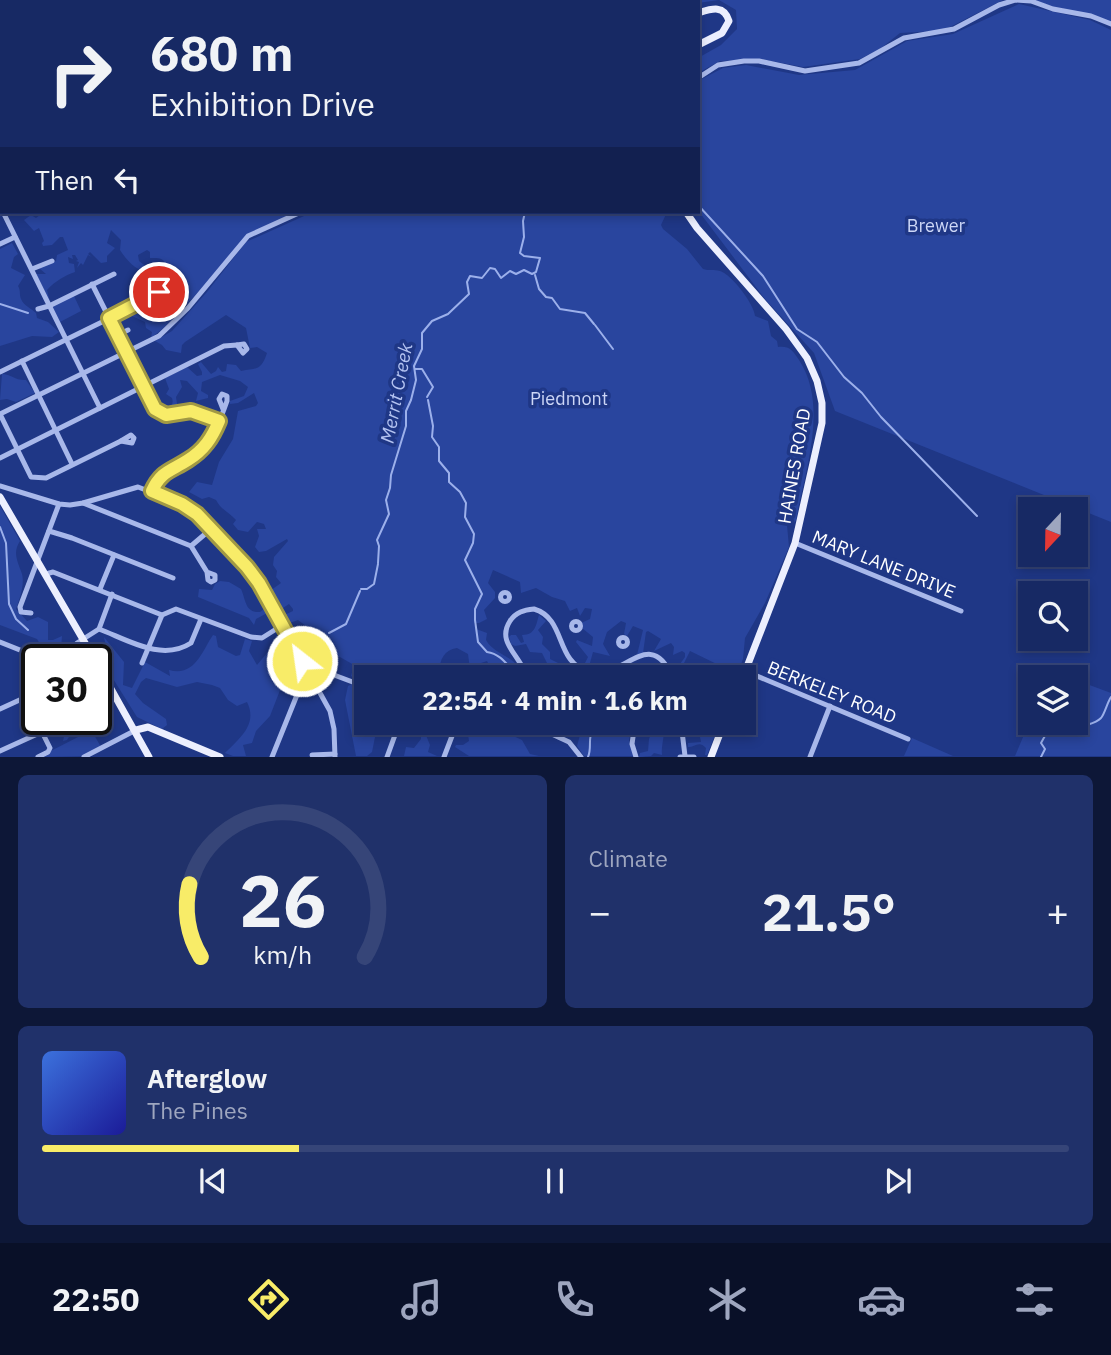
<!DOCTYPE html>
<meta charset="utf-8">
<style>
:root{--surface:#172964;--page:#20316a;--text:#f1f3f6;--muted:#9ea6bf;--line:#364578;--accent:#f8ec68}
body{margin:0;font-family:"IBM Plex Sans",sans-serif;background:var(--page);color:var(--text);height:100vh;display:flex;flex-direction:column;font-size:26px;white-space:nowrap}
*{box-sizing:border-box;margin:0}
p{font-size:23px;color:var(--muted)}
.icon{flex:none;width:38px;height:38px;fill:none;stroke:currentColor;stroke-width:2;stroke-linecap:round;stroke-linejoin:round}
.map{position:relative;height:757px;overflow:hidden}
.drawer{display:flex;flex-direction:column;gap:18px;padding:18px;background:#0d1737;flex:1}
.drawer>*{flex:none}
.top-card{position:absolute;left:0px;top:0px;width:700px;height:214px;box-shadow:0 4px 10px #0003,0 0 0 2px var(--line);background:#172964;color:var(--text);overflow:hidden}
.needle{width:46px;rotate:202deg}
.controls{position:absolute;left:1018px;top:497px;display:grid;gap:14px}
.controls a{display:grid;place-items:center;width:70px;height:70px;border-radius:0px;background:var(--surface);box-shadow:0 4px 10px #0003,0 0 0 2px var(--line);font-size:35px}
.speed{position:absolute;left:21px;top:644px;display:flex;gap:14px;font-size:35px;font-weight:700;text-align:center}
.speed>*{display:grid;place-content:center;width:91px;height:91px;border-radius:50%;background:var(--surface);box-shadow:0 4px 10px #0003,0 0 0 2px var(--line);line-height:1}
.speed .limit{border:4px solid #111;border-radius:10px;background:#fff;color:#111}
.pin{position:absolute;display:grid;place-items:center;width:60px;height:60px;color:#fff;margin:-30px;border:4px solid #fff;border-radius:50%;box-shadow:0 2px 7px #0007}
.me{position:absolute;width:77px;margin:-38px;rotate:330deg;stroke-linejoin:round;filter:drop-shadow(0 0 5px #0008)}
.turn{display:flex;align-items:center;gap:24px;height:147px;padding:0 35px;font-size:32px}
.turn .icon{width:91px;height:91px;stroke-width:2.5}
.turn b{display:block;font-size:49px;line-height:60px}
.then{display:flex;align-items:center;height:66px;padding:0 35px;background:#0003;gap:14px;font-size:26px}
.big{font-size:52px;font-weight:700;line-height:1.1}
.drawer .tile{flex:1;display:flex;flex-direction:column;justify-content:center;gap:10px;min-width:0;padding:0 24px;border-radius:10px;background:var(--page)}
.drawer .dial{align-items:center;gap:0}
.dial svg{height:182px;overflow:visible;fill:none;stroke:var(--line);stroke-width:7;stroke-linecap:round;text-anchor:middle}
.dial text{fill:var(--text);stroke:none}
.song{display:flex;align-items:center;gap:21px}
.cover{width:84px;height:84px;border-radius:10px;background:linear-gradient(135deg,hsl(220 70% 55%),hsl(240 70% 35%))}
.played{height:7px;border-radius:4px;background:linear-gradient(90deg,var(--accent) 25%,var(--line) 25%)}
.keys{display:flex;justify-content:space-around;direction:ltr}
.heat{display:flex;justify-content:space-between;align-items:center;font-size:38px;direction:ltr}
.drawer .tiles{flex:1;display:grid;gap:18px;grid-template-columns:1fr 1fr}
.tile:last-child{grid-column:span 2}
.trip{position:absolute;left:354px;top:665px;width:402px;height:70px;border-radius:0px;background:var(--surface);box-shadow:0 4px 10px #0003,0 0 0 2px var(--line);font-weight:700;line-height:70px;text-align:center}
.dock{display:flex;height:112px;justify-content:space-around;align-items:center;background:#091028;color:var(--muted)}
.dock .icon{width:49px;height:49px}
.dock .selected{color:var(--accent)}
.dock b{font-size:32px;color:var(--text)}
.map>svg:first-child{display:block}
.green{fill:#29459e}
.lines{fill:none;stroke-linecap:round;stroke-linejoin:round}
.stream{stroke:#9cb0eb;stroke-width:2}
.minor{stroke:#a8b8ea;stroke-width:5}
.major{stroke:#eceffe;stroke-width:7}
.route-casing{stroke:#a19944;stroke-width:18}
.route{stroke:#f8ec68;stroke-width:12}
.labels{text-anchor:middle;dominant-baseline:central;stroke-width:7;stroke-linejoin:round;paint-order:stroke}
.park-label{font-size:18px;fill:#cdd7f7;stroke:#1f3786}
.street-label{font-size:18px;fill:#fff;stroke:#1f3786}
.water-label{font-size:19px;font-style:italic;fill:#b4c3f1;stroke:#1f3786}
</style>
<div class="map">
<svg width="1111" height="757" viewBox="0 0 1111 757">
<rect width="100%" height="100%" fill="#1f3786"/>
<!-- green -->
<g class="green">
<path d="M585,0H1003L950,27L936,31L900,33L880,49L860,59L803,67L761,59L720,61L698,73V58L721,45L737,29L736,10L719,0L698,3Z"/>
<path d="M1035,0H1111V22L1058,9Z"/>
<path d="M1019,4L1090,20L1111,30V522L835,411L814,353L765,299L700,213L698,81L723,68L746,65L799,75L855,70L907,41L953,34Z"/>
<path d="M44,212H297L252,232L171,322L151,338L152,332L146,328L145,322L132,316L129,311C144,304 159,300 166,284L162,273L166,264C162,257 158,258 150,258V252L147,250L138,255L139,261L152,271L151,273C137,272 127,261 120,250L121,240L111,230L107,243L115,248L107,256V262L101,263L90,252L88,254L92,257L88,255L83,265L81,263L77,268L79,262L76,261L78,260L75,255H72L73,259L68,257L69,263L74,264L75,272C66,275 55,281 47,290L50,302L36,274H46L39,268L56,261L57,255L68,250L63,237H60L52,245L43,246L42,243L44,241L39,228L34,231L24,220L31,215L36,218Z"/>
<path d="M313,212H514L519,214L529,212H667L661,225L663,229L687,249L703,269C709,271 714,269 720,271C732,275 754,304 755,316L768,321L771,336L777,341L778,347C790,346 792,350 799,360C829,406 805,470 796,520L794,523L787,525L789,547L765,603L745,638L743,659L736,677H734V673L729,670L690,651L683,665V671L676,675L675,671L685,657V653L682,651L673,655L674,647L671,643L654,651L661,639L648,631L646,632L643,653L637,655L643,630L633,626L627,636L624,634L626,623L621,621L607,632L603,644L610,656L593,652L588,670L583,667L588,657L576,642L577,640L592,646L593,637L582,628L581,623L590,619L592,609L585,608L580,616L577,608L570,611L565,601L552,597L536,588L521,593L520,582L493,570L488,583L495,592V598L484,610L487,619L479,623H474L476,629L487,633L486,640C495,656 516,655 523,675L522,677H506L503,670L497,667L493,669V677H482L490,667L487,661L481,663L476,677H471L468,654L457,648C442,650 438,664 440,677H380V675L371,671L365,679L358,680L351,676L354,665L324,648L313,628L306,626L298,620L284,625L280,617L293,611V609L289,604L277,612L267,593L281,583L276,577L277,571L273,565L274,557L288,541L287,539L266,551L259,552L255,547L259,536L257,529H266L264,524L257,522L248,532L238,530L233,524L236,520C229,512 221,510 216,500L209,497L202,499L189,492L197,482L212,485L219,462L233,439L238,411L256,406L258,403L254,393L238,403L230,404V401L244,396L248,387L240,381L220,375L202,382L201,391L208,395V398L196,401L198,393L187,381L180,380L182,387L176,397L178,410L170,413L163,410C166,406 175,409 172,398L166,394L169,389L165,378L187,367L197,376L202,375V372L198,364L201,362L211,374L216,371L218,367L222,372L226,371L227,364L236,365L241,371C257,368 261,371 267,353L257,347L250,348L246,328L226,315L185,342L182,345L181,353L166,350L162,345L155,341L172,331L207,292L246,242Z"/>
<path d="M12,243L18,254L14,257L11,268L25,275L18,286C21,291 19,294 21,299C24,306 31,308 36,313L37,318L48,322L59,332L52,337L32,336L0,346V249Z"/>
<path d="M74,296L81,311L60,322L52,306Z"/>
<path d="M2,374C11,374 16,381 26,380L35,393L16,402L7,399L0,400Z"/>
<path d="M0,506L20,541C12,553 18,562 22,574C25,585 19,600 16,609L27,621L38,617L48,622V640H53L62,636L60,660C43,660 45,651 37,639L0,625Z"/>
<path d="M220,581L229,582L241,589C246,600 245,613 260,612L268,606L271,611L256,619L254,625L249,618L198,597L199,589L212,590L215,584Z"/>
<path d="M539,615L546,621L538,630L543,637L542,644L550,652V659L558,663L554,669L559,673L569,664L572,667L566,677H544L550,669L542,653L530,652L526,644L515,646L511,644L509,637L511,635H516L521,643L524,642L522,635C536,635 536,624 539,615Z"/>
<path d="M213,635L216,636L218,647L236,656L240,655L245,639L252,641L249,651L257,665L267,653L275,650L286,668L279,676L283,681L282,685L270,716L256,731L252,743L243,745L246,756H233L225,753C240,738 258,724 247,702L237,706L228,700L220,688L212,685L197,682L177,687L146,678L141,682L135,694L143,703L166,719L167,725L162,729L137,717L100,658L106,647L104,637L124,662L123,685L132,688L145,662L170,676L169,670C195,677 202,651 213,635Z"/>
<path d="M1076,680L1111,693V756H1015L1031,718V723H1076Z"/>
<path d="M352,684L356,687L355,702L357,712H361L366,703V723H371L368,727L375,729L376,732L372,752L367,756H356L345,700L348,686Z"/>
<path d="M64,719H96L98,724L93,733L101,747L90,756L39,757L80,736L72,732L67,740L63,741L66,728Z"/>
<path d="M415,723H438L434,730L425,733L430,745L428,752L437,756H404L406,747L414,748L421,739V729Z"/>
<path d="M460,723H502L505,732L522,740L530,754L539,756H469L455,747L456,745H463L469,741L467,728Z"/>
<path d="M585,723H633L629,740L634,756H584L577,746L580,735L573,730L567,735L563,733L571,726L582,727Z"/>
<path d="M641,723H665C665,734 661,745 662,755L654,753L651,756L639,757L640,753L648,751L649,739L652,731Z"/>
<path d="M710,723H720L707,755H705L706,748C699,740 695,747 688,747V743L701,742L700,737L709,736Z"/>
<path d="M912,738L953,756H904Z"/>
</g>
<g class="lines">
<!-- stream -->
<g class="stream">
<path d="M506,2V0"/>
<path d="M698,205L763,276L797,329L817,342L844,377L862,393L881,417L977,516"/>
<path d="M535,275L539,289L546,297L552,298L560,309L585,313L594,324"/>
<path d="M0,304L28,313"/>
<path d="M595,325L613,349"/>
<path d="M415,369H422L433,387L427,397"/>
<path d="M428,400L433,426L432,437L439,447V461L449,473V482L460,492L466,503L465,517L474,534L473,543L465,560L482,594L475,609V620L478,642L487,652C502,654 508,667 519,677"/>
<path d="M0,527L6,543L9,604L16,619L28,630"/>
<path d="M378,563L379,546L377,540L389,514L386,500L390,488L391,475L406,426V411L411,400L416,380L414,366L422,349V333L432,321L448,314L469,294L467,282L470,276L482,278L490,268L495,269L501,278L510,271L516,274L524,270L532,274L536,272L540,258L524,256L520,253L524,237L523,221L525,212"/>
<path d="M361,589H367L374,584L378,564"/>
<path d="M329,633L346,624L360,591"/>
<path d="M588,757C593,746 585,734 598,727V723"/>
<path d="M1041,757L1045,749L1041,743L1046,734L1049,735L1063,725L1076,731C1083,723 1093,726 1101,718C1105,713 1107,703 1111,697"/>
</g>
<!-- minor -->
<g class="minor">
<path d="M36,0L40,2"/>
<path d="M218,0L223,2"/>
<path d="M303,0L304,2"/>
<path d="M44,2L45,0"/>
<path d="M85,2L86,0"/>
<path d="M150,2L151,0"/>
<path d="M514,2L516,0"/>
<path d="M0,9L2,5"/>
<path d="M0,23L2,24"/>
<path d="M0,61H2"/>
<path d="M698,78L718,65L744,61H759L805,71L859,63L904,38L954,29L999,5L1015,0L1031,1L1053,9L1091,16L1111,24"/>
<path d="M0,95H2"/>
<path d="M0,132H2"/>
<path d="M0,163L2,162"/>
<path d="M0,202L2,201"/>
<path d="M3,212L100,408"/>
<path d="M0,244L15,237"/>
<path d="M32,269L52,261"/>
<path d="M92,284L155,409L167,415L191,411L219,421"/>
<path d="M38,309L49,306L114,274"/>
<path d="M118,335L128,330"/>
<path d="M244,344L247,349L243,353L237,345Z"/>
<path d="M22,361L72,464"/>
<path d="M0,372L155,296L162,288V278"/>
<path d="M131,435L134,438L132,443L121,441Z"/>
<path d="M121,441L46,478L31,477L0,414L159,336L188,308L248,236L301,212"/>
<path d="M0,458L224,346L237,345"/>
<path d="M0,486L59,504L70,505L83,503L138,487L182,504L197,514L259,583L330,711L334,729L335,757"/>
<path d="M152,491C162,467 183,467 201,450C214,437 221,418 227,401V396L222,394L219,399L223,409"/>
<path d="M83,503L191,546L207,572L208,580L211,582L215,580V575L207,572"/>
<path d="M49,531L72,538L173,578"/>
<path d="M795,543L961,611"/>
<path d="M191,546L211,529"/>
<path d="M46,574L53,572L162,615L176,609L251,637L262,638L281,626"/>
<path d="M100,589L114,555"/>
<circle cx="505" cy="597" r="4.5"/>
<path d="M31,613L21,612L20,607L59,504"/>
<circle cx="576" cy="626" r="4.5"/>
<path d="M99,629C128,640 162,662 191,643L201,619"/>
<circle cx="623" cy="642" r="4.5"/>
<path d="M0,642L45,660"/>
<path d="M70,660L77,643L99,629L112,594"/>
<path d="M142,663L162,615"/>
<path d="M745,671L908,739"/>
<path d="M460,677V674"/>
<path d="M525,677C524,657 495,644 510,621C516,612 524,610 534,609C567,619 554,662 589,672C622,682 650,624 672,677"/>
<path d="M25,698L50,748L48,752L38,757"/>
<path d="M0,709L37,692"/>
<path d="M528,723L569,742L581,757"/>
<path d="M635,723L632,744L636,757"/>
<path d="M681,723L685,756"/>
<path d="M690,723L691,727L695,728L699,723"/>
<path d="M559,737L564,723"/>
<path d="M0,751L55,726"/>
<path d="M312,755L335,754"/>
<path d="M84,757L136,730"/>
<path d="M272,757L299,690L305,683L326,672L366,687"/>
<path d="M387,757L395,735L393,723"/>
<path d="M444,757L457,723"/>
<path d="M680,757H694"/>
<path d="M810,757L830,706"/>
</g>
<!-- major -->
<g class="major">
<path d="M573,0L574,2"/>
<path d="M698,13C711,9 724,4 729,21L722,33L698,45"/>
<path d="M686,212L697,228L786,329L807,358L817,381L822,403V423L795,543L743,677"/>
<path d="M0,497L95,660"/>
<path d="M96,662L149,757"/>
<path d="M136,730L148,727L220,757"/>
<path d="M711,757L724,723"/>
</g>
</g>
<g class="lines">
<!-- route casing -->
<g class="route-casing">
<path id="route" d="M159,292L109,318L155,409L166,415L191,411L219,421C212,438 204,450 188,460C171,471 161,471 152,491L182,504L197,514L247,567L259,583L302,661"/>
</g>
<!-- route -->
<use href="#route" class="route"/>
</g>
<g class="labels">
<!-- park labels -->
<g class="park-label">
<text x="936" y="225">Brewer</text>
<text x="569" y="398">Piedmont</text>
</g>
<!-- street labels -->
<g class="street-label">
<text transform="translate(794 466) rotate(-80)">HAINES ROAD</text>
<text transform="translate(884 564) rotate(22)">MARY LANE DRIVE</text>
<text transform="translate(832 692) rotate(22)">BERKELEY ROAD</text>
</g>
<!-- water labels -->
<g class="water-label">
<text transform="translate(396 393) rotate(-79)">Merrit Creek</text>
</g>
</g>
</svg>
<div class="controls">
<a><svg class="needle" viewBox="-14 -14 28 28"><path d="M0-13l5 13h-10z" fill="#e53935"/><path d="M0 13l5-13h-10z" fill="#9ea6bf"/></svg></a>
<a><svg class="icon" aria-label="search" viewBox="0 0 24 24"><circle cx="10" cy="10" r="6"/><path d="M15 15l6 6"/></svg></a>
<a><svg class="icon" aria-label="layers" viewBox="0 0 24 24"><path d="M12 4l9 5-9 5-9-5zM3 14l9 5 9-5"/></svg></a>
</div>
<div class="speed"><div class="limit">30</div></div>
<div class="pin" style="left:159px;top:292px;background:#d93025"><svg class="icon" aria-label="arrive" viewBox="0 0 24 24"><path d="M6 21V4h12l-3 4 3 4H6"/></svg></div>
<svg class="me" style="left:302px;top:661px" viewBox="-20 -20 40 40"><circle r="17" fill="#f8ec68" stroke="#fff" stroke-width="3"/><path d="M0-11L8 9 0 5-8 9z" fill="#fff"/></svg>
<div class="trip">22:54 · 4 min · 1.6 km</div>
<div class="top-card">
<div class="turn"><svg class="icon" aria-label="right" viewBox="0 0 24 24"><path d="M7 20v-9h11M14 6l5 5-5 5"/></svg><div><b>680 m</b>Exhibition Drive</div></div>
<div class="then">Then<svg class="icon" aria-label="left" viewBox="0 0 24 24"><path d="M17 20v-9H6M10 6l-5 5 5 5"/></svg></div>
</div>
</div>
<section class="drawer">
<div class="tiles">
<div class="tile dial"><svg viewBox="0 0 100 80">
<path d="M14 69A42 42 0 1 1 86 69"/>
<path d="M14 69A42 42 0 0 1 9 37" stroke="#f8ec68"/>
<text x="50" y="56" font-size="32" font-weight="700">26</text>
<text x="50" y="72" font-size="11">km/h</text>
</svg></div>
<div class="tile"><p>Climate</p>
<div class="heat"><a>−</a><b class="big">21.5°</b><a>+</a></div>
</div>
<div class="tile">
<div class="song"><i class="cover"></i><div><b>Afterglow</b><p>The Pines</p></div></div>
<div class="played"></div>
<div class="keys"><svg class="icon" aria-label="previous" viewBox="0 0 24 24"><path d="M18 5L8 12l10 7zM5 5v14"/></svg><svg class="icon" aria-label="pause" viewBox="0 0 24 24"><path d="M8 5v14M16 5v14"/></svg><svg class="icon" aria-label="next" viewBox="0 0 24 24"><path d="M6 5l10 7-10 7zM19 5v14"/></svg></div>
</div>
</div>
</section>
<nav class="dock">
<b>22:50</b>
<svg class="icon selected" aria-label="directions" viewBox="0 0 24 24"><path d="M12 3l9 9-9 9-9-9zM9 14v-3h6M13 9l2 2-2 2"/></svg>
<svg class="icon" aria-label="music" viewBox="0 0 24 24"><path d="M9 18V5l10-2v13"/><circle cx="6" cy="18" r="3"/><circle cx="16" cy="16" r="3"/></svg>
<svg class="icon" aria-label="phone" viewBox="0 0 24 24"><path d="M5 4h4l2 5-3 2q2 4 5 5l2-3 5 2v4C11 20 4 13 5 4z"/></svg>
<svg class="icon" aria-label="climate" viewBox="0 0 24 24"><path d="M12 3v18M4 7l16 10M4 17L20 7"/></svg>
<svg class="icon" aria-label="car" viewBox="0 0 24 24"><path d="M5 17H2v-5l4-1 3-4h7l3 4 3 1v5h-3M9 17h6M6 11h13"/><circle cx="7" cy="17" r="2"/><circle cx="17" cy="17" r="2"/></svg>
<svg class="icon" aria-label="filters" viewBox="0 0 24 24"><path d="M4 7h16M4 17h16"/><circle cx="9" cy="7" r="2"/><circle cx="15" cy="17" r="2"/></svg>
</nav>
